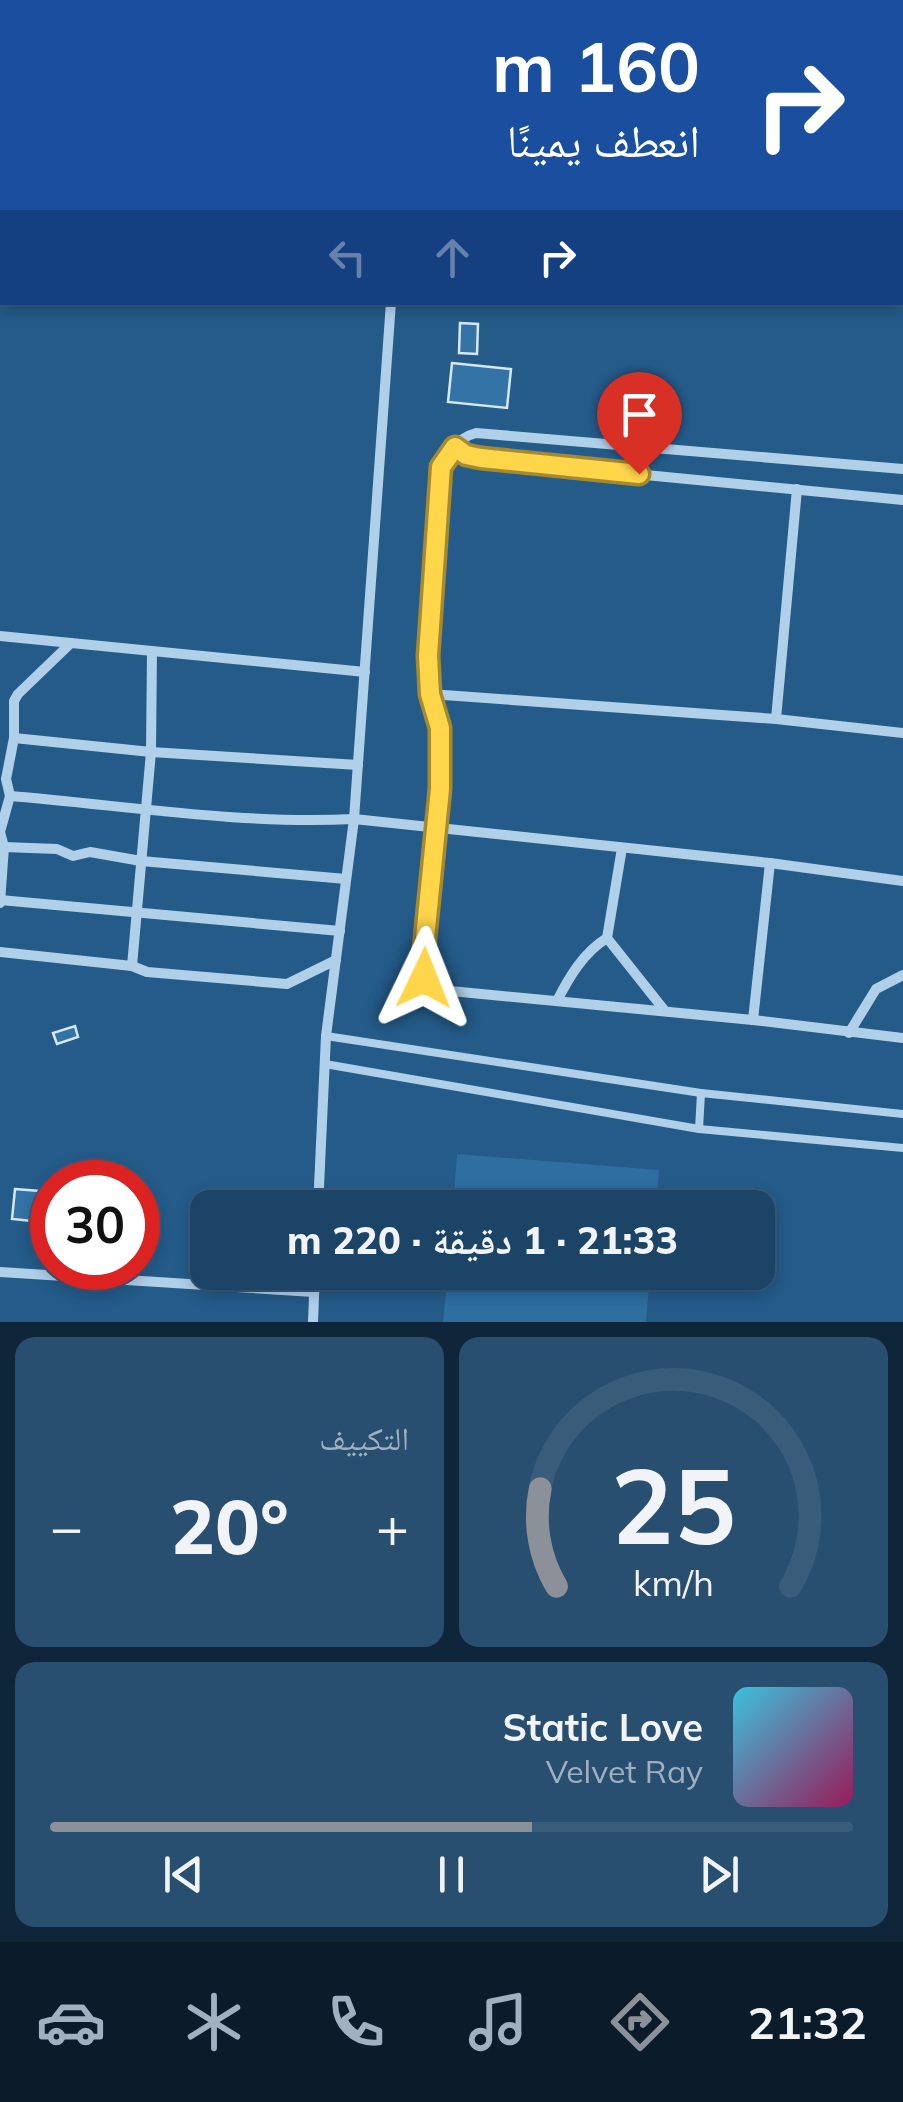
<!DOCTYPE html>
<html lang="ar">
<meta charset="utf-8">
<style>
:root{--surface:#1b4467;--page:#284e70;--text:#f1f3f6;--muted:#a0b0c0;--line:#395c7b;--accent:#8c9099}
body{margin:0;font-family:Mulish,"Noto Naskh Arabic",sans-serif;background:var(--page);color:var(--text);direction:rtl;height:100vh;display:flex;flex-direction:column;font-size:38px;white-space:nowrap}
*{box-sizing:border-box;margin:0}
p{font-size:32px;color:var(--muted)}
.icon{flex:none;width:55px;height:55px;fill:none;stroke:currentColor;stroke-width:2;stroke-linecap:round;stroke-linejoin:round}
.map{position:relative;height:1322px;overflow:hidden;direction:ltr}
.details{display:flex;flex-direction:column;gap:15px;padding:15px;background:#0f2539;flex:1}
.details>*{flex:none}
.guide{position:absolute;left:0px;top:0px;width:905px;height:305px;box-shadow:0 5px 15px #0003,0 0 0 2px var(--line);direction:rtl;background:#1a4fa0;color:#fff;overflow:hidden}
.speed{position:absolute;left:30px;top:1160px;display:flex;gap:20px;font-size:50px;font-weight:700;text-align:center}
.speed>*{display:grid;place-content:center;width:130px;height:130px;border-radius:50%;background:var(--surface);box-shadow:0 5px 15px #0003,0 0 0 2px var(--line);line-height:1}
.speed .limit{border:15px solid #d22;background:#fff;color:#111}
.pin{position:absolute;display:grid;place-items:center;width:85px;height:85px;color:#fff;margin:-102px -42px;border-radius:50% 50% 50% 0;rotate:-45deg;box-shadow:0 0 10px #0007}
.pin .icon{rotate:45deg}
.me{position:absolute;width:110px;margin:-55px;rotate:2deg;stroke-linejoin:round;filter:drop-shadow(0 0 8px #0008)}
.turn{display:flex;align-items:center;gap:35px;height:210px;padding:0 40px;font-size:45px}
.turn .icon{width:130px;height:130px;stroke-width:2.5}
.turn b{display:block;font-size:70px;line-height:85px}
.lanes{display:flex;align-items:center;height:95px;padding:0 40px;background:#0003;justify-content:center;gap:50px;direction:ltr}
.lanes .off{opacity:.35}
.big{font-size:75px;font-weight:800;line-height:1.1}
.details .tile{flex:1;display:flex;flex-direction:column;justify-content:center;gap:15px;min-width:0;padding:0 35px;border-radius:20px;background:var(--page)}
.details .dial{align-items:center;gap:0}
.dial svg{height:260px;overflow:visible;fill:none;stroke:var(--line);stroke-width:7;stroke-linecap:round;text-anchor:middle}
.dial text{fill:var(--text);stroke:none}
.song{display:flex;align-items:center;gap:30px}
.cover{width:120px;height:120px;border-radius:15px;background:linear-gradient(135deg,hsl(190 70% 55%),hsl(330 70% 35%))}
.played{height:10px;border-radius:5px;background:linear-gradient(90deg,var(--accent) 60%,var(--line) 60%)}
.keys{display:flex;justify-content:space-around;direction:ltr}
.heat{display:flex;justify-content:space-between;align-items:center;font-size:55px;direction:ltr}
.details .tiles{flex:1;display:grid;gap:15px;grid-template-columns:1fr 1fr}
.tile:last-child{grid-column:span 2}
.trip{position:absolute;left:190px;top:1190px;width:585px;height:100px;border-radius:20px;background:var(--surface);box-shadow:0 5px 15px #0003,0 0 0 2px var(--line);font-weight:800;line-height:100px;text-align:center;direction:rtl}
.tabs{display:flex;height:160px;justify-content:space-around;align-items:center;background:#0b1b29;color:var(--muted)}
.tabs .icon{width:70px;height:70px}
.tabs .on{color:var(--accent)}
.tabs b{font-size:45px;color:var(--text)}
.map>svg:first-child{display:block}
.green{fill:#2e6ea1}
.building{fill:#3473a6;stroke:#d5e8f7;stroke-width:2.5}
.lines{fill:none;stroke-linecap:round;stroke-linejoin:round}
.service{stroke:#b0d0ea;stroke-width:8}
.minor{stroke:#b0d0ea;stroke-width:10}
.tertiary{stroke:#b0d0ea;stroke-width:18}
.route-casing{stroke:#a68a30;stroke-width:25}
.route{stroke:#ffd54a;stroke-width:18}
</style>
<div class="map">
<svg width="903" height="1322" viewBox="0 0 903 1322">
<rect width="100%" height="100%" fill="#245b89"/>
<!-- green -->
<g class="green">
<path d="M457,1154L659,1170L656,1207H453Z"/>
<path d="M448,1272L650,1273L646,1322H443Z"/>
</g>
<!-- building -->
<g class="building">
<path d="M460,323L478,324L477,354L459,353Z"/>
<path d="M452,363L511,369L507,408L448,402Z"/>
<path d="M75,1026L78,1037L57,1044L53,1033Z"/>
<path d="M15,1189L52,1192V1223L12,1219Z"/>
</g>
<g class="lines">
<!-- service -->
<g class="service">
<path d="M326,1036L701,1093L903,1114"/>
<path d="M325,1064L699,1129L903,1148"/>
<path d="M699,1129L701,1093"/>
</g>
<!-- minor -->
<g class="minor">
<path d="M414,2L415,0"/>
<path d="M444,2L446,0"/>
<path d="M455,447L466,455L481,459L903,500"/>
<path d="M903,469L476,433C457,438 444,456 439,475C435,535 429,596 428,656C428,688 439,717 441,749L423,969L430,986L440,990L753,1020L903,1038"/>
<path d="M0,636L365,672"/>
<path d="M430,694L776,719L903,733"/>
<path d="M776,719L797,489"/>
<path d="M14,738L151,752L358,765"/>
<path d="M10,796C122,805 243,825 354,819L770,863L903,881"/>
<path d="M4,847L57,849L73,856L90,852L141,861L346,879"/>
<path d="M622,848L607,938L665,1011"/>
<path d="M0,900L340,931"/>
<path d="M0,903L4,847L0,832L10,796L6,779L14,738V701L18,694L71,643"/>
<path d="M0,952L132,966L147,972L287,984L336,960"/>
<path d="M132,966L151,752L152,651"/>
<path d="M557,1001C569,977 584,952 607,938"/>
<path d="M753,1020L770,863"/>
<path d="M849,1033L876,989L903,975"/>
<path d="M318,1208L326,1036L354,819L391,302"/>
<path d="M0,1272L314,1292"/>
<path d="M313,1322L315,1272"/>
</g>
<!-- tertiary -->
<g class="tertiary">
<path d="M524,0L528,2"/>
<path d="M595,0L599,2"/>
<path d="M902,123H903"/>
<path d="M902,152H903"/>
</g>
</g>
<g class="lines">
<!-- route casing -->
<g class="route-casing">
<path id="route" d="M424,978L422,968L440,789V728L430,694L428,656L441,467L455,447L466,455L481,458L639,474"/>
</g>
<!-- route -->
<use href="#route" class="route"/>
</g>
</svg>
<div class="speed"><div class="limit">30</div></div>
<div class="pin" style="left:639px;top:474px;background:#d93025"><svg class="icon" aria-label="arrive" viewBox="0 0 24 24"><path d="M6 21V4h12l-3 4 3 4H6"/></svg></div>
<svg class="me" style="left:424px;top:978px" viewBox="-20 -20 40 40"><path d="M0-17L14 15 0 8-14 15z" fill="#ffd54a" stroke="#fff" stroke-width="4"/></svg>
<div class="trip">21:33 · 1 دقيقة · 220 m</div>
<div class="guide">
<div class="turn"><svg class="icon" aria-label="right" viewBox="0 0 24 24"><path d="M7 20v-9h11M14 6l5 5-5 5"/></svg><div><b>160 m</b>انعطف يمينًا</div></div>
<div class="lanes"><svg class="icon off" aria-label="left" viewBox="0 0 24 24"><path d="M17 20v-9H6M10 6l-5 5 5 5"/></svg><svg class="icon off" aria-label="ahead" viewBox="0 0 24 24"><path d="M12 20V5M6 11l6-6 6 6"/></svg><svg class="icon" aria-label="right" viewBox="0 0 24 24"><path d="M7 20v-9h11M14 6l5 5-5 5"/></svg></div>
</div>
</div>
<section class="details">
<div class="tiles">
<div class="tile dial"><svg viewBox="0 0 100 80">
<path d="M14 69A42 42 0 1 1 86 69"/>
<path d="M14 69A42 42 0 0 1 9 39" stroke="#8c9099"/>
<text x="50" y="56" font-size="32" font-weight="700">25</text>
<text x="50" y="72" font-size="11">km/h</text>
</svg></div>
<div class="tile"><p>التكييف</p>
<div class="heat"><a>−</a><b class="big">20°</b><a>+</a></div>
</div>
<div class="tile">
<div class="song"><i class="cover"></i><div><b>Static Love</b><p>Velvet Ray</p></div></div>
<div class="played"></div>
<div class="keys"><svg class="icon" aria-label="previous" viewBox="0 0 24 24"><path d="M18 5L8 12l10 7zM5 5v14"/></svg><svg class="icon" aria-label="pause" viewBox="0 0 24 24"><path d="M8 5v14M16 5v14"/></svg><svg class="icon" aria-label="next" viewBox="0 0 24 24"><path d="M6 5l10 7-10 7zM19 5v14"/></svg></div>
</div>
</div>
</section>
<nav class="tabs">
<b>21:32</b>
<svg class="icon on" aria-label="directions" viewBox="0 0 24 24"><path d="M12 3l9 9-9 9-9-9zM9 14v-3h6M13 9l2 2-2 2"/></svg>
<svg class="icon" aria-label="music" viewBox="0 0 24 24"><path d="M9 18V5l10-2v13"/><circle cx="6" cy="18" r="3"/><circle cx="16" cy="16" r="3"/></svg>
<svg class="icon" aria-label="phone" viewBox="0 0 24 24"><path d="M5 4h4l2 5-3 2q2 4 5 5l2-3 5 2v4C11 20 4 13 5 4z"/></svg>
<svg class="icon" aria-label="climate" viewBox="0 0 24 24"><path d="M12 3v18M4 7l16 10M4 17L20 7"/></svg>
<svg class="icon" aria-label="car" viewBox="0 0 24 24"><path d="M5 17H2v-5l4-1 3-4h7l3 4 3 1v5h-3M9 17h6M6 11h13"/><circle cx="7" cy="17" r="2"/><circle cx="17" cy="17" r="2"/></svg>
</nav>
